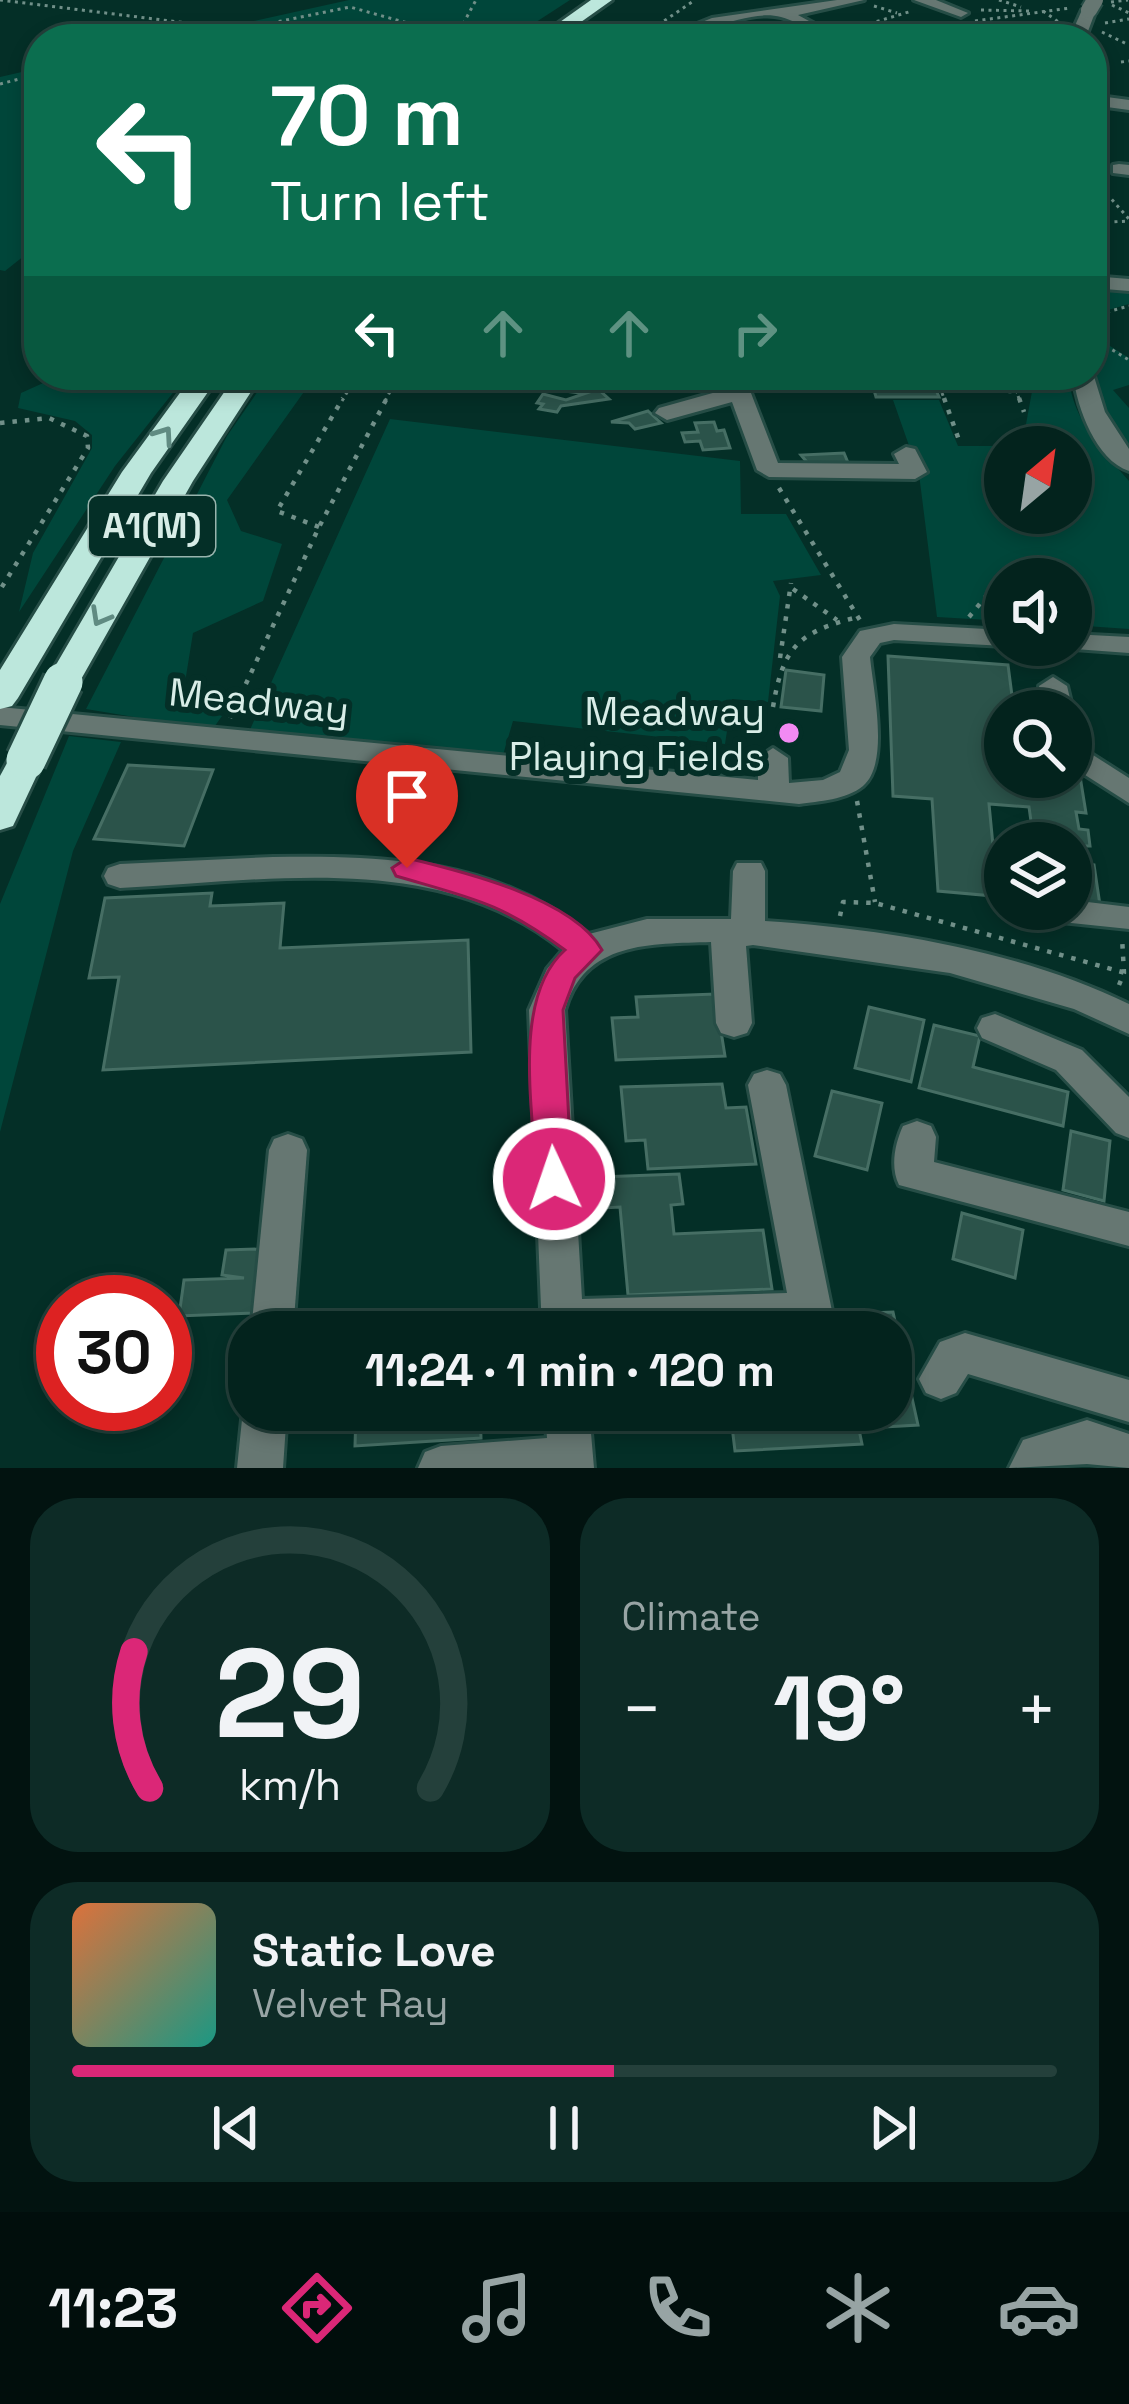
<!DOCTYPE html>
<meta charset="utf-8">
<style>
:root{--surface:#03231d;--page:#0d2b26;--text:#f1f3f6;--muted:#97a4a4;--line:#24403b;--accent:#db2777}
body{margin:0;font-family:"Space Grotesk",sans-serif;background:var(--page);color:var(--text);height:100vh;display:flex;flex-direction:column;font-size:45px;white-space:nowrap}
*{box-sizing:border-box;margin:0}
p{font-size:39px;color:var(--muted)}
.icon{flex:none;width:66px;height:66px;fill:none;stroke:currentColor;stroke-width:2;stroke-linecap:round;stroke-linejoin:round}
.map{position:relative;height:1468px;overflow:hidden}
.sheet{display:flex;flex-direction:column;gap:30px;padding:30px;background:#021310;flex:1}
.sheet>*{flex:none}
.hud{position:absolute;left:24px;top:24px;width:1083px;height:366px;border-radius:48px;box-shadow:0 6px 18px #0003,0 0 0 3px var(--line);background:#0b6e4f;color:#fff;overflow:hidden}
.needle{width:78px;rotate:29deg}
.tools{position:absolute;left:984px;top:426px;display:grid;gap:24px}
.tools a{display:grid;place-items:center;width:108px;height:108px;border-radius:50%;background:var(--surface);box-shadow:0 6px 18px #0003,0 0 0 3px var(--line);font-size:60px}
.speed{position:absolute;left:36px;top:1275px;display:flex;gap:24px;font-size:60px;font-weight:700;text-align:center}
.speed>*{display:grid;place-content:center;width:156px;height:156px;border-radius:50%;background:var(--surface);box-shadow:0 6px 18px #0003,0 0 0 3px var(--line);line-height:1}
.speed .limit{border:18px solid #d22;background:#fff;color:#111}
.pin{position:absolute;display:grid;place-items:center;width:102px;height:102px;color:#fff;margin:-123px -51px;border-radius:50% 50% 50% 0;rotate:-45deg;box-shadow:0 0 12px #0007}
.pin .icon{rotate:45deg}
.me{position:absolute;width:132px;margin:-66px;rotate:357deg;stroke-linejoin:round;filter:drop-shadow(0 0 9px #0008)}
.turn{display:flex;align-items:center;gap:42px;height:252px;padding:0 48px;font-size:54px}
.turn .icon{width:156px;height:156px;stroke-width:2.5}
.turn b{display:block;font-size:84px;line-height:102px}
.lanes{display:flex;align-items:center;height:114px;padding:0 48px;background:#0003;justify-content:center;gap:60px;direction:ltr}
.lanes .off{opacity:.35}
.big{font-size:90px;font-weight:700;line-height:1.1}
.sheet .widget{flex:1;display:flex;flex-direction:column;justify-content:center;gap:18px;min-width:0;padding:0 42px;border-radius:48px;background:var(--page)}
.sheet .dial{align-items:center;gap:0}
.dial svg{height:312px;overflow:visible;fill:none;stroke:var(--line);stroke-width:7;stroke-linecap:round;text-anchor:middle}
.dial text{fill:var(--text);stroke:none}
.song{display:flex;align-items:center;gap:36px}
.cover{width:144px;height:144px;border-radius:18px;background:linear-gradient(135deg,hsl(20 70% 55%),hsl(170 70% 35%))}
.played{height:12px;border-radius:6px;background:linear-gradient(90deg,var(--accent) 55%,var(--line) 55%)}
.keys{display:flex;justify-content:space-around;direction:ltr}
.heat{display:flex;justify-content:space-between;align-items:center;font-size:66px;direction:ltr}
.sheet .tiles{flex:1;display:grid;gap:30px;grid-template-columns:1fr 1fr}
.widget:last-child{grid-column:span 2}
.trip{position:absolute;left:228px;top:1311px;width:684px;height:120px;border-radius:48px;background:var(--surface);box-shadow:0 6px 18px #0003,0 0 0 3px var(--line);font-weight:700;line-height:120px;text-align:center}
.tabs{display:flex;height:192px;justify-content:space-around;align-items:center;background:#010e0c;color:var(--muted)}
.tabs .icon{width:84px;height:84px}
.tabs .active{color:var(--accent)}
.tabs b{font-size:54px;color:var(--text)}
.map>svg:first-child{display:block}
.green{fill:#00463a;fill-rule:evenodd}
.building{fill:#2b534a;stroke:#466e64;stroke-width:3}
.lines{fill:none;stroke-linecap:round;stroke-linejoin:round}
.minor-casing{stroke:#264d46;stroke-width:6}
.highway-casing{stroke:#264d46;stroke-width:6}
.path-far1{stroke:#719089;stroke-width:3;stroke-dasharray:3 4.5;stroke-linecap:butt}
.path{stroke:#719089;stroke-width:4.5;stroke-dasharray:4.5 8;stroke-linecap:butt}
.minor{fill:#667772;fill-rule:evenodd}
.highway{fill:#bce7dc;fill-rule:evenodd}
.minor-bridge-casing{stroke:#264d46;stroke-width:20;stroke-linecap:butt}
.highway-bridge-casing{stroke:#264d46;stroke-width:45;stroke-linecap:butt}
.minor-bridge{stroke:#667772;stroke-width:16}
.highway-bridge{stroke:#bce7dc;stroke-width:39}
.oneway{stroke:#608b82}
.route{fill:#db2777;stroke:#8e194d;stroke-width:3}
.poi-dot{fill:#f28af3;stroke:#042f27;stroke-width:4.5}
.labels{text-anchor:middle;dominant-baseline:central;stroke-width:12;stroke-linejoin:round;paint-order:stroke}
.shield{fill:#042f27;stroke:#98b4ad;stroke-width:3}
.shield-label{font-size:36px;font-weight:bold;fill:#d8ede7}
.street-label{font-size:39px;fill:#d8ede7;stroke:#042f27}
.poi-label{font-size:39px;fill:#d8ede7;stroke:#042f27;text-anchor:end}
</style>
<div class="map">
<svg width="1129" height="1468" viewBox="0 0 1129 1468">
<rect width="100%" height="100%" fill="#042f27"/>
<!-- green -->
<g class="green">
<path d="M349,0H570L510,39H173Z"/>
<path d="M39,68V244L5,271L0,270V77Z"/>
<path d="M1098,288H1129V304L1108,310L1110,346L1129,358V385L1113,390L1129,408V451C1088,403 1092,351 1092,292Z"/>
<path d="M61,375H187L115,466L19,612L33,553L92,448V435L75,421L18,408L21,393Z"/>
<path d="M269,375H316L227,500L241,531L282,544L263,601L193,633L182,701L222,716L212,730L86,709L227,436Z"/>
<path d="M1035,375H1068C1073,420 1100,448 1129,481V629L1071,625V579H1005V621L937,617L919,474L893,400H939L958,446H1022ZM1005,447H1071V513H1005Z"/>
<path d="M390,419L740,461L741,514H786L821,575L773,581L780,596L768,702L732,699L725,744L513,721L503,755L248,734Z"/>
<path d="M69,736L121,742L73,851L0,1132V904Z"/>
</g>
<!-- building -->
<g class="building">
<path d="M1014,24L1038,26L1035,38L1039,39H948L950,33L968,30L1013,37Z"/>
<path d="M588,375L598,389L580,393L557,390L569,383L564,378Z"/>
<path d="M598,389L609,399L561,406L557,412L539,409L543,404L537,403L543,394L566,400Z"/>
<path d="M874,390H936L939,397H876Z"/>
<path d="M648,411L661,423L635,429L629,423L611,422Z"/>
<path d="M714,422L717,431L724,430L730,448L703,450L700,441L685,442L682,433L698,432L695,423Z"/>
<path d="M844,453L849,465L811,467L801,455Z"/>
<path d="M888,656L1008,665L1014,711H1005V777L1080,776L1086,813L1076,812L1079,829L1088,830L1090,846H1082L1084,864L1094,865L1100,905L1071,902V843H1034L1029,807L989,804L994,856L1005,857V897L938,891L932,799L893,796Z"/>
<path d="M786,670L824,675L821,711L781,707Z"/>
<path d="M128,765L213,770L184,846L94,839Z"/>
<path d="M212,893L210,906L284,903L280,948L468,940L471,1052L103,1070L119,977L89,978L105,898Z"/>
<path d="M715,994L725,1056L616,1060L612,1018L638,1017L636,997Z"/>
<path d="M869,1007L924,1020L911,1082L855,1068Z"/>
<path d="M934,1025L980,1036L973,1067L1068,1092L1063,1126L919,1088Z"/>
<path d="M722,1084L726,1108L746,1107L756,1164L648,1169L645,1140L626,1141L621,1087Z"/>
<path d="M832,1091L882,1103L867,1170L815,1156Z"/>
<path d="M1071,1131L1110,1141L1104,1201L1063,1190Z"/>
<path d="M679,1174L683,1204L671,1205L674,1234L763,1230L772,1289L628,1295L620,1207L603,1208L600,1177Z"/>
<path d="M962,1213L1023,1230L1015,1278L953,1259Z"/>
<path d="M260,1249L253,1313L179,1316L184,1280L244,1278L222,1275L226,1250Z"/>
<path d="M893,1312L918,1425L867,1428L863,1410H891V1332H848L844,1314Z"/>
<path d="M480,1410L481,1438L355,1446L356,1413Z"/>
<path d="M730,1410H855L862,1444L735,1451Z"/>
</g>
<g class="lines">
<!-- minor casing -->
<g class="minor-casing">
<g id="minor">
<path d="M837,0H864L798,15L842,39C816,39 804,23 781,17C746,8 696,39 660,39L712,18Z"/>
<path d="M914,0H936L968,13L961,17Z"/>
<path d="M1089,6L1096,10L1085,39H1069L1082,10Z"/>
<path d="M1092,95L1129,100V110L1092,105Z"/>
<path d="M1119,164L1129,165V175L1113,173V165Z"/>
<path d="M1092,276L1129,279V291L1092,288Z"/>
<path d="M1092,370L1105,412L1129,449V471C1096,460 1077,408 1073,375H1092Z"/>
<path d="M600,375H634L604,388L593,381Z"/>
<path d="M641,375H665L668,380L657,387Z"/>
<path d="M722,375H744L778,463L899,464L894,454L906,447L915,449L927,472L915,479L769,477L757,470L732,402L667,420L655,413L659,408L727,389Z"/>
<path d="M848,375H954L955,377L944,384L857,385L849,383Z"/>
<path d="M894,624L1005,630V645H1011L1005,646L894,640L880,643L870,657C873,689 890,763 863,786C846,800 819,801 799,804L0,725V707L758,780V758L773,748L788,758L789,783L823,780L840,772L849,750L842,657L860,631Z"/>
<path d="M1071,634L1129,637V653L1061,648L1059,645H1071Z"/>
<path d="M1053,677L1067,686L1073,711L1071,714L1043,711L1039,686Z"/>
<path d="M1071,741L1129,778V803L1071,766Z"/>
<path d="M273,857C387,855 496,860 589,934L647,919H731L733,871L737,863H761L765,871V921C886,929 1020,951 1129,1004V1034L1074,1009L950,973L753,945L746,946L752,1023L747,1033L734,1037L721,1033L716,1023L711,942C651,944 584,941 565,1010L582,1299L787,1293L748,1085L754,1074L767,1070L780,1074L786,1085L832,1311L826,1324L811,1330L542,1332L529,1010L547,969L563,950C440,849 268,881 120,888L108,884L104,876L108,868L120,864Z"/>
<path d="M1071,900L1129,907V929L1052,921L1049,909H1071Z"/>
<path d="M995,1014L1082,1050L1129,1097V1138L1116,1133L1056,1070L982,1038L977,1028L982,1018Z"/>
<path d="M917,1121L931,1126L936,1137L934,1162L1129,1212V1246L899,1185C890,1167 895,1143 903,1126Z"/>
<path d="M288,1134L302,1139L307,1150L293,1332H251L269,1150L274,1139Z"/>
<path d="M965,1333L1129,1380V1422L968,1374L956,1393L941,1399L926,1393L919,1379L940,1342Z"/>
<path d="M249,1396V1410H287L283,1468H237L243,1410Z"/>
<path d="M545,1410H589L594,1468H418L425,1452L441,1446L547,1438Z"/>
<path d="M1087,1420L1129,1434V1468L1087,1464L1009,1468L1023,1440Z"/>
</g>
</g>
<!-- highway casing -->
<g class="highway-casing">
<g id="highway">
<path d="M591,0H612L557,39H536Z"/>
<path d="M193,375H220L151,473L18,698L12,706L0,709V670L122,472Z"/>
<path d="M236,375H262L193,481L75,690H51L46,682L163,481Z"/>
<path d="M26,748L39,752L44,760L13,826L0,830V776L13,752Z"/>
</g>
</g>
<!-- path-far1 -->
<g class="path-far1">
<path d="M0,0L317,39"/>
<path d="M999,0L1021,7"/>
<path d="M1111,2L1128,0"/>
<path d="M1112,5L1129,13"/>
<path d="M874,6L897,13"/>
<path d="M981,10L1029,11"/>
<path d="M1043,11L1060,23L1057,33"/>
<path d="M975,21L1070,8"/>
<path d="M1105,23L1129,19"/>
<path d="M658,25L695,0"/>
<path d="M242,29L350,7L465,39"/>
<path d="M848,30L912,11"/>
<path d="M1102,32L1129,45"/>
<path d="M733,34L750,39"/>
<path d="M456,37L476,0"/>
<path d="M195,39L230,31"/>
<path d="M771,39L787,32"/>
<path d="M893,39L946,26"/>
<path d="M939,39L949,34"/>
<path d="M1121,62L1129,61"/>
<path d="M0,84L39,74"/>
<path d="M1092,177L1129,219"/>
<path d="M1092,223L1129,221"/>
<path d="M1106,301V346L1129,360"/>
<path d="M1107,312L1129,306"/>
<path d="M1010,375L1020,401"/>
<path d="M956,390L1017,392"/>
<path d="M942,393L945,401"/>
<path d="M342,401L357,375"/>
<path d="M385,401L399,375"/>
</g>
<!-- path -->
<g class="path">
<path d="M944,398L960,443"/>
<path d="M1019,398L1024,412"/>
<path d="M0,423L49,418L87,436L88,448L0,590"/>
<path d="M779,488L861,622"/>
<path d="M319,527L277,511L343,398"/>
<path d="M793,589L837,620"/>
<path d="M969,617L992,589"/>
<path d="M780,658L791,583"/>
<path d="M773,707C783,646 799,632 858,617"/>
<path d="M230,718L319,527L387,398"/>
<path d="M857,801L875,902"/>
<path d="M840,916L843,902L875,903L1129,974"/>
<path d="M1119,985L1124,973L1122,937"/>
</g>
<!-- minor -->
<use href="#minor" class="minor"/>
<!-- highway -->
<use href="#highway" class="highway"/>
<!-- minor-bridge casing -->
<g class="minor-bridge-casing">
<path id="minor-bridge" d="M1089,10L1095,0"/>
</g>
<!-- highway-bridge casing -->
<g class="highway-bridge-casing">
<path id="highway-bridge" d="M26,760L63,682"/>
</g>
<!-- minor-bridge -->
<use href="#minor-bridge" class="minor-bridge"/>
<!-- highway-bridge -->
<use href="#highway-bridge" class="highway-bridge"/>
</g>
<!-- one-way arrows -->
<defs><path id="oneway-chevron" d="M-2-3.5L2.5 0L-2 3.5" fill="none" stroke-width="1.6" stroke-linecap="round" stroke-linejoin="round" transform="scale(3)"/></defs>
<g class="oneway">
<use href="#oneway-chevron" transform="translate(164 435) rotate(-55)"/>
<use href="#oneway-chevron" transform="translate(100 617) rotate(119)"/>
</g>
<!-- route -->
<path class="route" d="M407,858C461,871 573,898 602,950L575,978L563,1010L572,1179L566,1190L554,1194L541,1190L536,1179C534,1112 511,998 565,950C500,902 471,898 396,876L392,868Z"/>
<!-- markers -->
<circle class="poi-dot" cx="789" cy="733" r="12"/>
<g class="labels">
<!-- shield labels -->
<rect class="shield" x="89" y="496" width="126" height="60" rx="9"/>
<g class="shield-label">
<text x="152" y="526">A1(M)</text>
</g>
<!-- street labels -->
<g class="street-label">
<text transform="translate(259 701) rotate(6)">Meadway</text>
</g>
<!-- poi labels -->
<g class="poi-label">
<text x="765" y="711">Meadway<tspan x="765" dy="45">Playing Fields</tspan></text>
</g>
</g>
</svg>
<div class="tools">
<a><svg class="needle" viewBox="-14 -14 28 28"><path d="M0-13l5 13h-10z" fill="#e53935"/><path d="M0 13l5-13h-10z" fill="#97a4a4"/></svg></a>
<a><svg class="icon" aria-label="sound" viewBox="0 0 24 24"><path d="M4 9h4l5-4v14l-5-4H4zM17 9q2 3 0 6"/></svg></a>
<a><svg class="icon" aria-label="search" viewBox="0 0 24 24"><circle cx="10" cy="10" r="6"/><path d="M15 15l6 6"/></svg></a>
<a><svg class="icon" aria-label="layers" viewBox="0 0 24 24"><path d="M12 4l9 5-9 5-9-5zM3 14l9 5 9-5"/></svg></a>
</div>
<div class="speed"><div class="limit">30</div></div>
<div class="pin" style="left:407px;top:868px;background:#d93025"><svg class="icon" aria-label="arrive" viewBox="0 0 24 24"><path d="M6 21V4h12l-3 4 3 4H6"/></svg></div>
<svg class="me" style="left:554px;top:1179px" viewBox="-20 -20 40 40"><circle r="17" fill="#db2777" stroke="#fff" stroke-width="3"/><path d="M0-11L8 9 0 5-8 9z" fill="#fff"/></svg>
<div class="trip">11:24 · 1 min · 120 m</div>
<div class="hud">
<div class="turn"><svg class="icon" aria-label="left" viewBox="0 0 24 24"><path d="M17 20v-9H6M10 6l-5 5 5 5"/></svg><div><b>70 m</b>Turn left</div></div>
<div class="lanes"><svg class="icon" aria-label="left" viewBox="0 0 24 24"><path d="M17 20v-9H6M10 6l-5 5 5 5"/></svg><svg class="icon off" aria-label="ahead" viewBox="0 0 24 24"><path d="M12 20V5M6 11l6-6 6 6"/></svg><svg class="icon off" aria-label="ahead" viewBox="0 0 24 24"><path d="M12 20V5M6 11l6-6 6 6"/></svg><svg class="icon off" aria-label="right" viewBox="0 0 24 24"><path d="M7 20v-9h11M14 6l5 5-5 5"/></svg></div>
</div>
</div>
<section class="sheet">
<div class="tiles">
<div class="widget dial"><svg viewBox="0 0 100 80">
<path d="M14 69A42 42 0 1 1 86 69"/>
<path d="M14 69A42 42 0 0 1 10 34" stroke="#db2777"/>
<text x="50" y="56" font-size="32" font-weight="700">29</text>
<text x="50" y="72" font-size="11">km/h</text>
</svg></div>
<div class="widget"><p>Climate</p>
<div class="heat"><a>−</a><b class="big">19°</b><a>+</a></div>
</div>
<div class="widget">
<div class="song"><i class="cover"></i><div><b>Static Love</b><p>Velvet Ray</p></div></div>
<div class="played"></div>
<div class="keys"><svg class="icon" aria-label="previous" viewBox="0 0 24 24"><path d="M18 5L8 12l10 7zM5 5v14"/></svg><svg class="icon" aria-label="pause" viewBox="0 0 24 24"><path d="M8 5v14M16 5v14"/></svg><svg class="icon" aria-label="next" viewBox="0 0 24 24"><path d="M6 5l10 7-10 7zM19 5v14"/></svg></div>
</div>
</div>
</section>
<nav class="tabs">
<b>11:23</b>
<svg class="icon active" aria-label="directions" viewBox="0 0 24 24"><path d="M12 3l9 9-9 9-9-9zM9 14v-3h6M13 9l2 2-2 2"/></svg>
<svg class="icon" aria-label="music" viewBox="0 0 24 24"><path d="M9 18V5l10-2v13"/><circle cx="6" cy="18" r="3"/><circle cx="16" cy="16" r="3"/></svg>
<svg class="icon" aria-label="phone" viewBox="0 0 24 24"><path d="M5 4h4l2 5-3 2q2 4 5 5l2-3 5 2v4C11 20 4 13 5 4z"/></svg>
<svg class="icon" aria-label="climate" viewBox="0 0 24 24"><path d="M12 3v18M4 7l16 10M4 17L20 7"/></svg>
<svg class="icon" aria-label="car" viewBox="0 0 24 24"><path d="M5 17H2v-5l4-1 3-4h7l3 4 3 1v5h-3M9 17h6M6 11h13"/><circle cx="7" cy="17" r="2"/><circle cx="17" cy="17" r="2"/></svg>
</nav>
